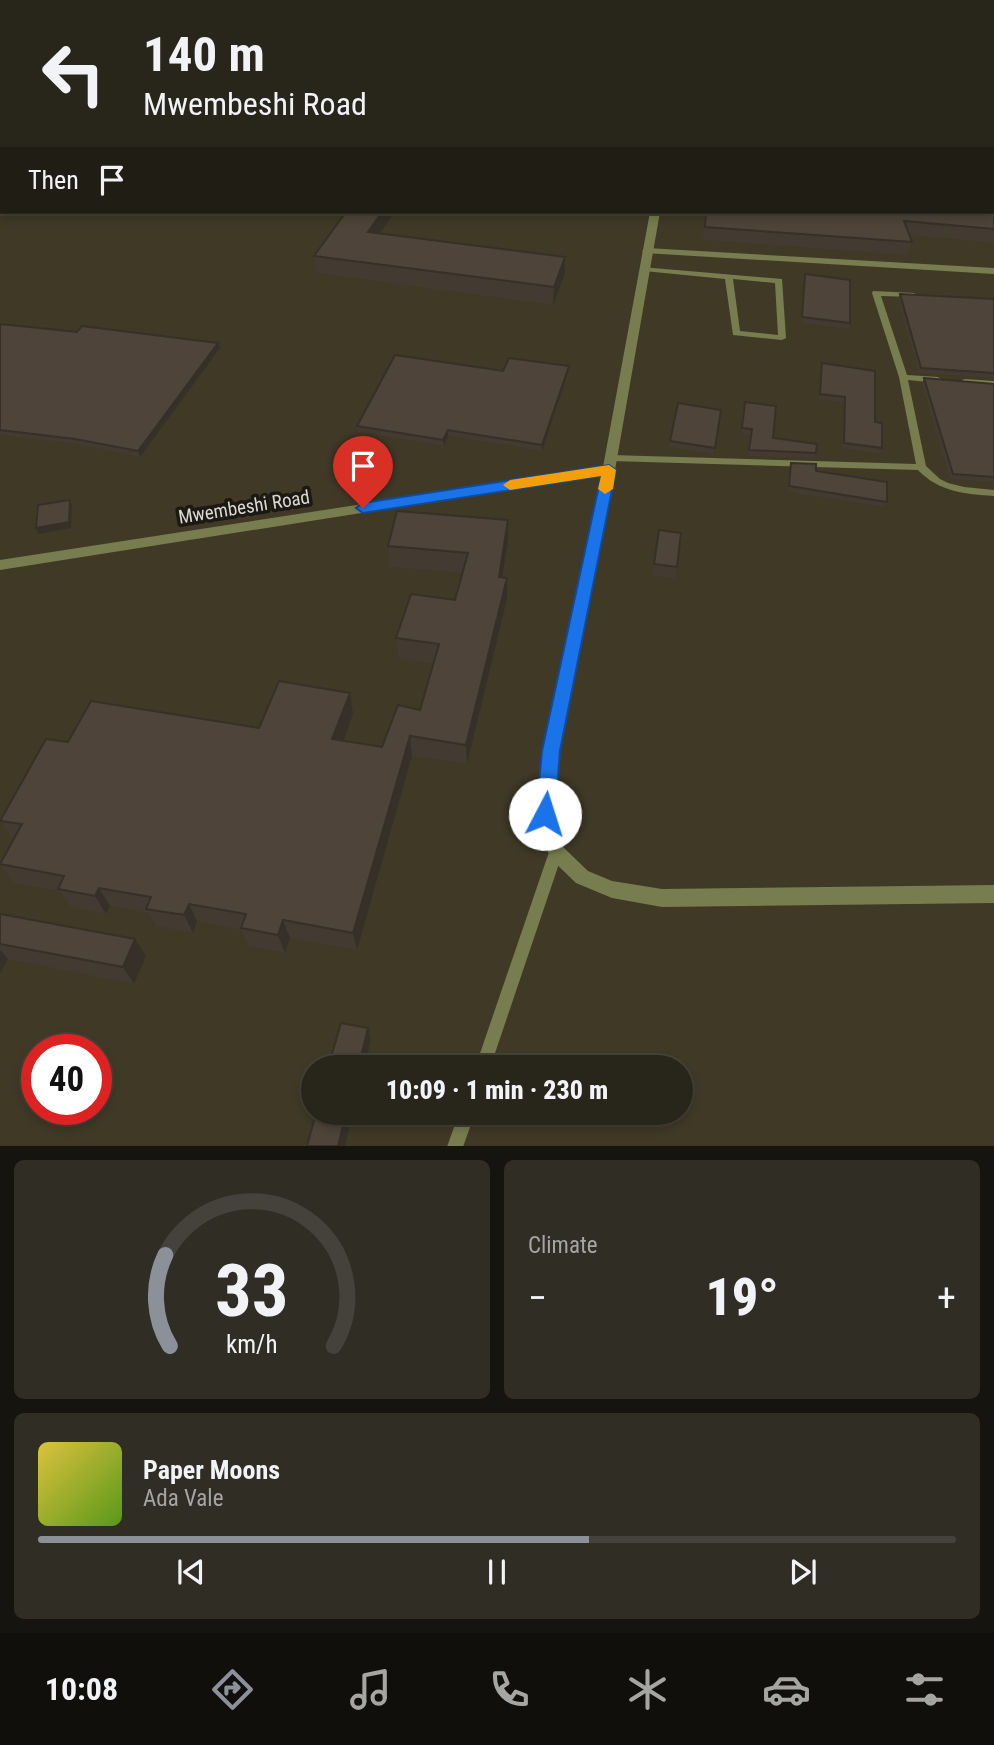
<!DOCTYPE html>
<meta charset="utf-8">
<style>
:root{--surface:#28251b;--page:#302d24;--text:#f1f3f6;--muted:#a5a5a3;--line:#44423a;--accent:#8c9099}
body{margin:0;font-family:"Roboto Condensed",sans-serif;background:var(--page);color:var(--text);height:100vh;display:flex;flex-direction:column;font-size:26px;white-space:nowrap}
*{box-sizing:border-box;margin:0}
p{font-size:23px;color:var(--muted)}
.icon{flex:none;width:38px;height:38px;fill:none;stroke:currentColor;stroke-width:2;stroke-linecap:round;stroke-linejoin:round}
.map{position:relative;height:1146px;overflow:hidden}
.sheet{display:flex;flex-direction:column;gap:14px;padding:14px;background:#16140f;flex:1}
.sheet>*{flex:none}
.top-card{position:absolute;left:0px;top:0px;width:994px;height:214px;box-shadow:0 4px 10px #0003,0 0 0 2px var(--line);background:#28251b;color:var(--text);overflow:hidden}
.speed{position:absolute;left:21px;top:1034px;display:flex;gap:14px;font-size:35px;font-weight:700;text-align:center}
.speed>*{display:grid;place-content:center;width:91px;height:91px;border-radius:50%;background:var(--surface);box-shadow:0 4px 10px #0003,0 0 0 2px var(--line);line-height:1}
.speed .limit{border:10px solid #d22;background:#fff;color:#111}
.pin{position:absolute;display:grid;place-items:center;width:60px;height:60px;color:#fff;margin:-72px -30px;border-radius:50% 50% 50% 0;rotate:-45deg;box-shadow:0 0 7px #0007}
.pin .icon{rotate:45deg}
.me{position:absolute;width:77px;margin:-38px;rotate:5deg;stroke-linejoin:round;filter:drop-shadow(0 0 5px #0008)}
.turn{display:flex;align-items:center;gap:24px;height:147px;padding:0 28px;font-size:32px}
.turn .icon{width:91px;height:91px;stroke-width:2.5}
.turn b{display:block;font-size:49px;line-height:60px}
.then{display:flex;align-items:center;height:66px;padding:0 28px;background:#0003;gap:14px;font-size:26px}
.big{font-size:52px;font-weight:800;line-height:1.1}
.sheet .widget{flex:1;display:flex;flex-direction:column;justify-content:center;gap:10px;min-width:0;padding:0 24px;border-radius:10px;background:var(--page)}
.sheet .dial{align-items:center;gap:0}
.dial svg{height:182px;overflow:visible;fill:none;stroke:var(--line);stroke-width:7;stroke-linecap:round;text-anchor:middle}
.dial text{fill:var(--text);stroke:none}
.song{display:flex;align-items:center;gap:21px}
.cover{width:84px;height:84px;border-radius:10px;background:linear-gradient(135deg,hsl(50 70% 55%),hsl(90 70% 35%))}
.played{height:7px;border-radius:4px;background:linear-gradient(90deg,var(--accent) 60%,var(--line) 60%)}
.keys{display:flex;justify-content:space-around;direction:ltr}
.heat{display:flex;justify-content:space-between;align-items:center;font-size:38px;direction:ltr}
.sheet .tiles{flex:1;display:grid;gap:14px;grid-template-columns:1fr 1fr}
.widget:last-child{grid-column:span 2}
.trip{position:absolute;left:301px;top:1055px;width:392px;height:70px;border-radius:35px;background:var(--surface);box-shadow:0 4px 10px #0003,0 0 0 2px var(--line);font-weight:800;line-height:70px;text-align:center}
.tabs{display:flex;height:112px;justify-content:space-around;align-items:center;background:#100f0b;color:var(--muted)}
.tabs .icon{width:49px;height:49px}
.tabs .on{color:var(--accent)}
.tabs b{font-size:32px;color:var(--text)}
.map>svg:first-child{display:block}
.built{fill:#403926;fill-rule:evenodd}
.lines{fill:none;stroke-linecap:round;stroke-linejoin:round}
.service{fill:#777d4e;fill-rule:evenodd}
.minor{fill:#777d4e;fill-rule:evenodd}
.tertiary{fill:#777d4e;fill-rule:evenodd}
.wall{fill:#433a31}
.shaded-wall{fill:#373028}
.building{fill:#4e4439;stroke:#373028;stroke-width:2}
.route{fill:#1a73e8;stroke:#114b97;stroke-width:2}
.slow{fill:#f59e0b}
.labels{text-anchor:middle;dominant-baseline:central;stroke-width:7;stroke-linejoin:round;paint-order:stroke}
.street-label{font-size:19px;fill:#dbd8d0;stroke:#1b1913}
</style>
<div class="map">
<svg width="994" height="1147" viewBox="0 0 994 1147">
<rect width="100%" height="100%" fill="#353124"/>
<!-- built -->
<path class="built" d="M0,0H994V1146L0,1147ZM2,2H992V212H2ZM37,1050H96V1110H37ZM313,1068H681V1113H313Z"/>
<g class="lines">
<!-- service -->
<g class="service">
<rect x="0" y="135" width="2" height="4"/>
<path d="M641,267L782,279L786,338L782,340L733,335L725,279L644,271L640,269ZM733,279L775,283L778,335L740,331Z"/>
<path d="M873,291L914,293L918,295L914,297L881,296L907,375L938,377L942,380L938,383L908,380L926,466L940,479L948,483L964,487L994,490V496C965,494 939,492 918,470L611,461L606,458L611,455L916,464L899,377L872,293Z"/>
<path d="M965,379L994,381V387L962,384V380Z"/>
<path d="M556,846L561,848L563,852L490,1068H475L549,852L551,848Z"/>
<path d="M459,1113H475L463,1147H447Z"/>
</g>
<!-- minor -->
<path class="minor" d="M647,248L994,268V274L644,253L642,251Z"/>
<!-- tertiary -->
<g class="tertiary">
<path d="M694,0H700L693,2Z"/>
<path d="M650,212H660L615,470L559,751L554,814L563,847L588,871L612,881L662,889L994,885V903L662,907L612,898L576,883L550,858L536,814L543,751L602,475L0,570V560L603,467Z"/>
</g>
</g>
<!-- wall -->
<g class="wall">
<path d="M994,153V243L909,235L912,242L907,255L703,240L704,212H992Z"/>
<path d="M342,212H394L380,233L565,274L553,305L317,273L314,256L342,217Z"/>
<path d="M805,274L850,323L848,329L801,323Z"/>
<path d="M900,294L994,299V378L919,373L898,300Z"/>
<path d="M0,324L218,343L220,348L140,457L77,444L0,435Z"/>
<path d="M822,363L875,422L882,448L880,454L842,448L843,403L819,399L820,369Z"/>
<path d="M569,366L568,372L542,451L448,436L444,446L358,432L357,426L503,371Z"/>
<path d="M924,378L994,384V482L950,479L922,384Z"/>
<path d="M745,402L773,438L816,453L815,458L748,456L750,435L741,433Z"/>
<path d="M678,403L721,410L714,454L669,447Z"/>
<path d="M791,463L816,471L887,502L885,507L788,492L789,469Z"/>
<path d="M659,530L677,567L675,579L652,575Z"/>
<path d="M508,541L503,577L507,599L467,764L412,756L357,950L290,938L285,953L248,946L241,930L197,921L193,933L156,926L148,913L110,906L106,914L71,907L60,891L14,883L0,864L13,840L0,821L68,742L259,728L350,693L353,714L343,741L382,747L420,710L433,664L399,659L396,638L455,600L462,573L390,567L388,546Z"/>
<path d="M0,914L146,956L134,984L8,959L0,974Z"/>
</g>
<!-- shaded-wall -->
<g class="shaded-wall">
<path d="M0,97L2,102V108L0,110Z"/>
<path d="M382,212H394L370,249L368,232Z"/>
<path d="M565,257V274L553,305L554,287Z"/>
<path d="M218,343L220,348L140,457L138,451Z"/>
<path d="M569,366L568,372L542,451V445Z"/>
<path d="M448,430V436L444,446L443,440Z"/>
<path d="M70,500L72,505L71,528L38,534L36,528Z"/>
<path d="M508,520V541L499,598V577Z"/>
<path d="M507,578V599L467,764L466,745Z"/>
<path d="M350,693L353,714L337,759L332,739Z"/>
<path d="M410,736L412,756L357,950L353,933Z"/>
<path d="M99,888L110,906L106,914L95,896Z"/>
<path d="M189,904L197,921L193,933L184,915Z"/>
<path d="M283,920L290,938L285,953L278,935Z"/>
<path d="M135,939L146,956L134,984L123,967Z"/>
<path d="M0,950L8,959L0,974Z"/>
<path d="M368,1028L371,1040L364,1068H358Z"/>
<path d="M346,1113H353L345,1146H338Z"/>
</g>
<!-- building -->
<g class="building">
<path d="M0,0H533L532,2H2V92H0Z"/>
<path d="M601,0H646L645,2H601Z"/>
<path d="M738,0H994V5H992V2H738Z"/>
<path d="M992,153H994V229L904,221L912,242L705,227L706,212H992Z"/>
<path d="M346,212H382L368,232L565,257L554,287L314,256Z"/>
<path d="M805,274L850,280V323L802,317Z"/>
<path d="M900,294L994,299V373L921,368Z"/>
<path d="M0,324L77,332L82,326L218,343L138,451L75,439L0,430Z"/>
<path d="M395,355L503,371L509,358L569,366L542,445L448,430L443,440L357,426Z"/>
<path d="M822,363L875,371V422L882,423V448L844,443L845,397L820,394Z"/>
<path d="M924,378L994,384V477L953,474Z"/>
<path d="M745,402L776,406L773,438L817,444L816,453L749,450L752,429L742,428Z"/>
<path d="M678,403L721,410L715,448L670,441Z"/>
<path d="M791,463L816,464V471L887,482V502L789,486Z"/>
<path d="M70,500L69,522L36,528L38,505Z"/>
<path d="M397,511L508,520L499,577L507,578L466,745L410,736L353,933L283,920L278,935L241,928L246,914L189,904L184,915L146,909L151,897L99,888L95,896L58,889L64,876L0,864L22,824L0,821L46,739L68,742L91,701L259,728L279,681L350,693L332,739L382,747L398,705L420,710L439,644L396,638L411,594L455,600L468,553L388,546Z"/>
<path d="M659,530L681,533L677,567L654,564Z"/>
<path d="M0,914L135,939L123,967L0,944Z"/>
<path d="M341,1023L368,1028L358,1068H328Z"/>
<path d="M316,1113H346L338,1146H307Z"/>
</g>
<!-- route -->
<path class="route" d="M609,465L616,470L560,751L555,814L552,820L545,823L538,820L536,814L542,751L601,476L363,513L356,508L363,503Z"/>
<!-- slow -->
<path class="slow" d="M609,465L616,470L613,489L605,494L598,489L601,476L510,490L503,485L510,480Z"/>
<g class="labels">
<!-- street labels -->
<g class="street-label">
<text transform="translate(244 507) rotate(-9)">Mwembeshi Road</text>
</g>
</g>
</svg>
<div class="speed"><div class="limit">40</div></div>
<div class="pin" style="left:363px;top:508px;background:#d93025"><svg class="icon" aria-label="arrive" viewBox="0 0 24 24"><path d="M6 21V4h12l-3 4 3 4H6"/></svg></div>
<svg class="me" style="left:545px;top:814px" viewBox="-20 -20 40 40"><circle r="19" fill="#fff"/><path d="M0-13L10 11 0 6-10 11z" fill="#1a73e8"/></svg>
<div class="trip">10:09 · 1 min · 230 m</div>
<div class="top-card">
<div class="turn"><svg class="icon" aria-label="left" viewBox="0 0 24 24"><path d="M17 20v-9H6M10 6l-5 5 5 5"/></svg><div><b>140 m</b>Mwembeshi Road</div></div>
<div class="then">Then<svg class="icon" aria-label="arrive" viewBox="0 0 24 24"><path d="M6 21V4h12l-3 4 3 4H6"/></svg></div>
</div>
</div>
<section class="sheet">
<div class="tiles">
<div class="widget dial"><svg viewBox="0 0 100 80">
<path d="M14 69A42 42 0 1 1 86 69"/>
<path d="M14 69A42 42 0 0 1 12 29" stroke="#8c9099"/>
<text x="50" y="56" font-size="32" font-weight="700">33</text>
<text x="50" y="72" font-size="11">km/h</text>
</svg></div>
<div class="widget"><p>Climate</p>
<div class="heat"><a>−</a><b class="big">19°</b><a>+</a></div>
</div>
<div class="widget">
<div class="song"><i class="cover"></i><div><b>Paper Moons</b><p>Ada Vale</p></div></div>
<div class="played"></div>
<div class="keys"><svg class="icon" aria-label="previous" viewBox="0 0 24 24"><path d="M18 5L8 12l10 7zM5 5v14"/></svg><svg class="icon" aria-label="pause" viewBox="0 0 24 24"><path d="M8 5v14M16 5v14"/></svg><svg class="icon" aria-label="next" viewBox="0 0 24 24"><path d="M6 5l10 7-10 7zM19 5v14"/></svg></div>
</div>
</div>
</section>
<nav class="tabs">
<b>10:08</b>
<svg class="icon on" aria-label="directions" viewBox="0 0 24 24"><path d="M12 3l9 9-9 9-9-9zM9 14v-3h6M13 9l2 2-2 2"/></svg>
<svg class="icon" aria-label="music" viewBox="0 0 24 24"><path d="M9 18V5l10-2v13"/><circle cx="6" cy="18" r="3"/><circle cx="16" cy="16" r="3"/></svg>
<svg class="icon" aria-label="phone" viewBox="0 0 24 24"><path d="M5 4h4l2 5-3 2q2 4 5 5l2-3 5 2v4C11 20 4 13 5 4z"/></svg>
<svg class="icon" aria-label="climate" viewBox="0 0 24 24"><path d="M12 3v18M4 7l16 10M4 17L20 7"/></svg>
<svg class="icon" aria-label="car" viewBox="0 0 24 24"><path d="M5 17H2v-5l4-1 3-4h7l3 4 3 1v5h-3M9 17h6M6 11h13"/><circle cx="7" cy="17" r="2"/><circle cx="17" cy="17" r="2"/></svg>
<svg class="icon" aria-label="filters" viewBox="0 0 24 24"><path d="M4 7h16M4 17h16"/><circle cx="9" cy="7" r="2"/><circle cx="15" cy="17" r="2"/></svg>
</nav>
